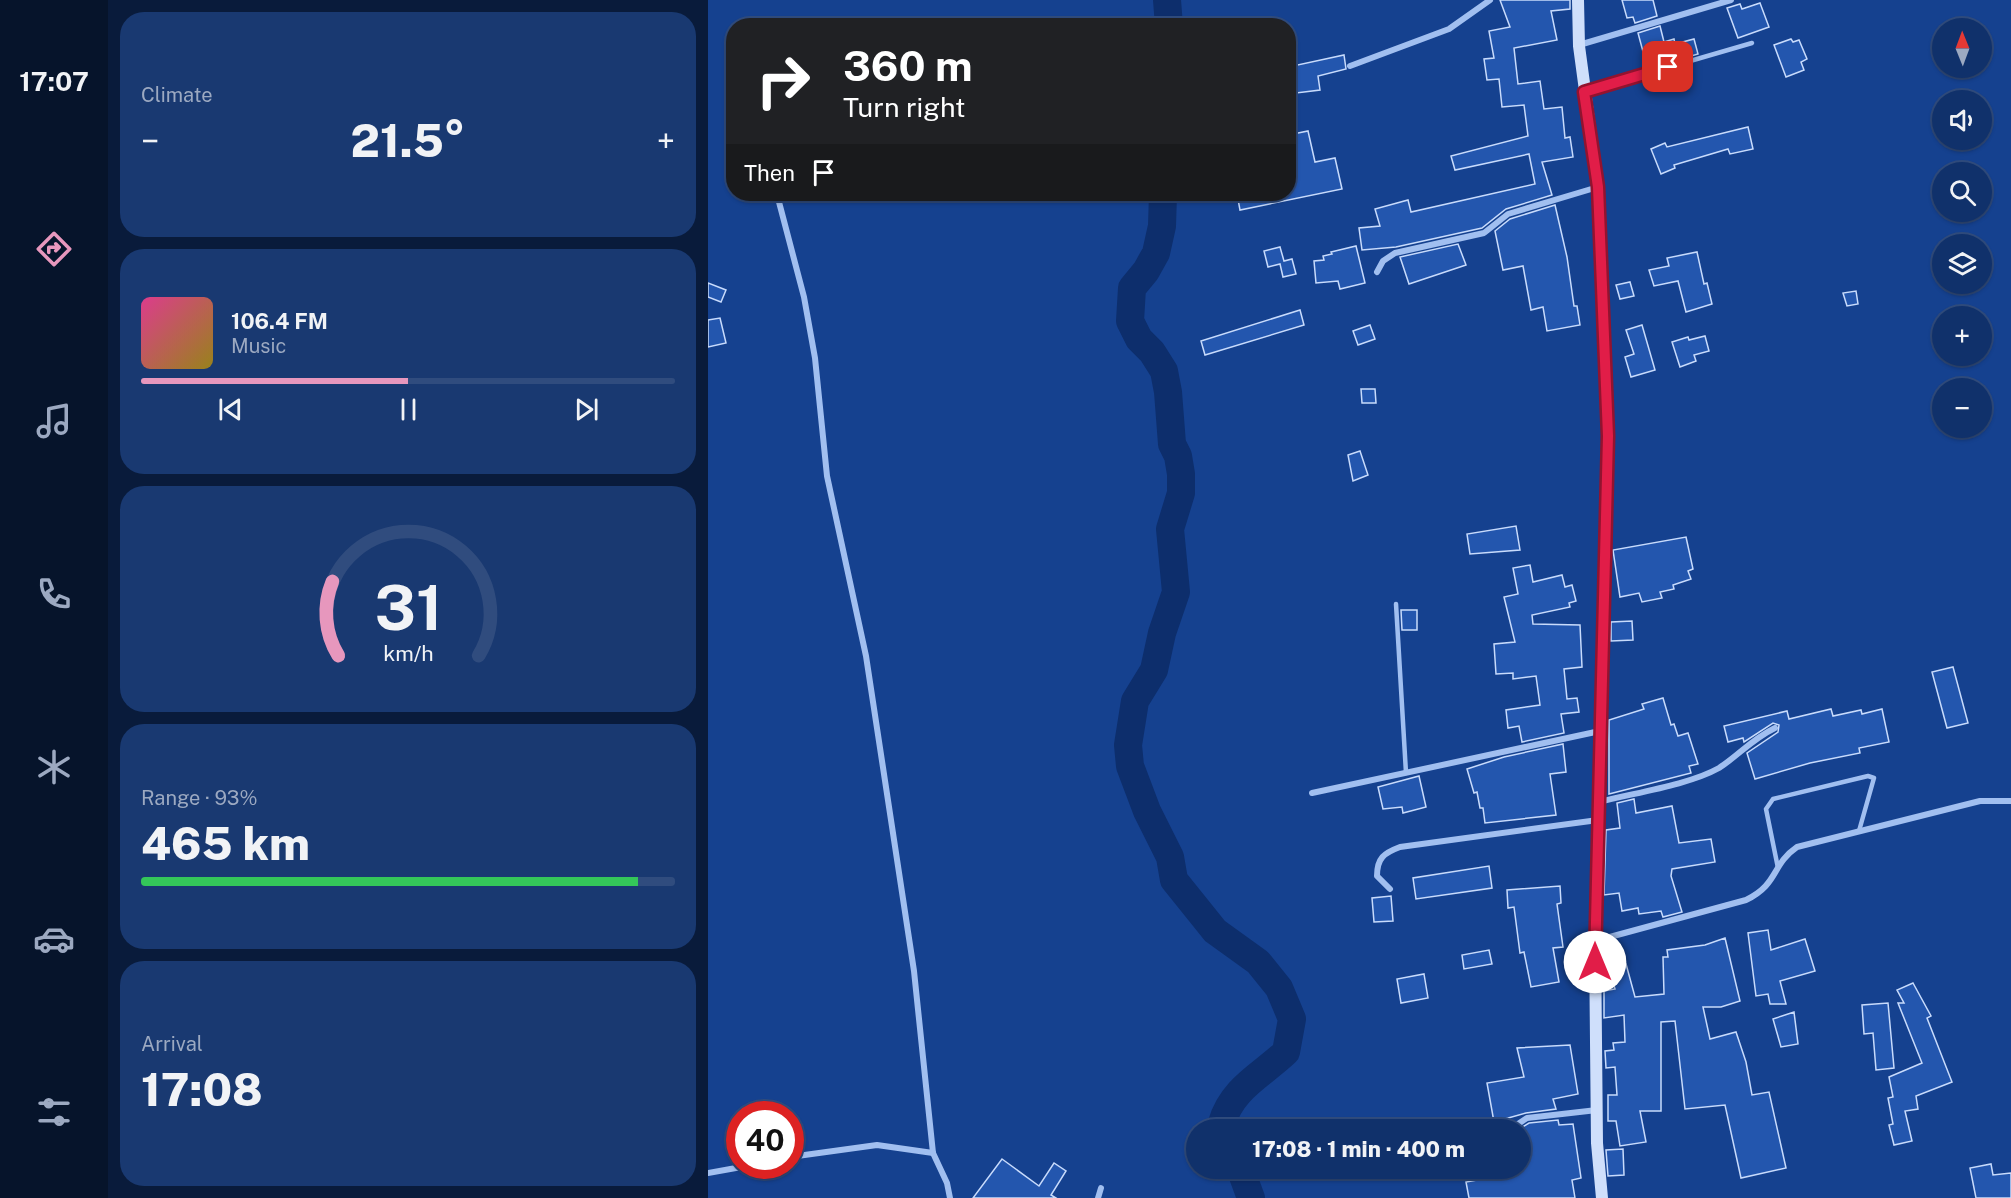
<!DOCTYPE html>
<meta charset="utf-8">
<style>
:root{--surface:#10316b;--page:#193971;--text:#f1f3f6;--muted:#9ca9c1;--line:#304c7e;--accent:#e797bd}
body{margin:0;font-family:"Public Sans",sans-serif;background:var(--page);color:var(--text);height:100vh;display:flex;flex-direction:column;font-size:22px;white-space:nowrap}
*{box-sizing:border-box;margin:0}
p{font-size:20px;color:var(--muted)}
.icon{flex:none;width:33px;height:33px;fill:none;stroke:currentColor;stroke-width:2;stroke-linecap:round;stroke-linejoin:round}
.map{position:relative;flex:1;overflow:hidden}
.panel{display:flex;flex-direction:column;gap:12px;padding:12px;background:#091b3b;width:600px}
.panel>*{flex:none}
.banner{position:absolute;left:18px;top:18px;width:570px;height:183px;border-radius:24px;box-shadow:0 2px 4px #0004,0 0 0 2px var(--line);background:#202124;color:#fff;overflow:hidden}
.needle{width:39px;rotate:359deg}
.tools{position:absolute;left:1224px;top:18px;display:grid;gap:12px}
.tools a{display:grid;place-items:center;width:60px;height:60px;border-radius:50%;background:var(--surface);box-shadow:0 2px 4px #0004,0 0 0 2px var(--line);font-size:30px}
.speed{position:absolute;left:18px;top:1101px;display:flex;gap:12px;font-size:30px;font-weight:700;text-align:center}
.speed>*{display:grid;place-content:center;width:78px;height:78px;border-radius:50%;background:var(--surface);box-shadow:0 2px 4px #0004,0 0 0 2px var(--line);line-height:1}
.speed .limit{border:9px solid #d22;background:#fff;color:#111}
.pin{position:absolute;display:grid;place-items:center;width:51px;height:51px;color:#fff;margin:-26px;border-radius:12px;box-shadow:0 3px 9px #0006}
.me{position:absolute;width:66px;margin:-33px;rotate:0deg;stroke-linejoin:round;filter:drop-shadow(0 0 4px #0008)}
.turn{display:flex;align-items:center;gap:21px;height:126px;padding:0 18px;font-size:27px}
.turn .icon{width:78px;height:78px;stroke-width:2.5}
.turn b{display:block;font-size:42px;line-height:51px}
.then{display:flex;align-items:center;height:57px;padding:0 18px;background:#0003;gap:12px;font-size:22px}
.big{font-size:45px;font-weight:800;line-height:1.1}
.panel .tile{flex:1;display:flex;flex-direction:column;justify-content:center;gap:9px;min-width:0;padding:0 21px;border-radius:24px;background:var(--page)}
.panel .dial{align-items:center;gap:0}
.dial svg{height:156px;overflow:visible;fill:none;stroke:var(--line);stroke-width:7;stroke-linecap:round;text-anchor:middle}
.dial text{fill:var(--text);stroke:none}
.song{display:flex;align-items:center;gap:18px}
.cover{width:72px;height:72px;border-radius:9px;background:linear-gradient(135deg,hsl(330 70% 55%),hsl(50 70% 35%))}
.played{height:6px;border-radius:3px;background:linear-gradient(90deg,var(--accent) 50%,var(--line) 50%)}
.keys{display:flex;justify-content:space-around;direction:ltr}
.heat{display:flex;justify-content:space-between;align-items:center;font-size:33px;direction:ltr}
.charge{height:9px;border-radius:4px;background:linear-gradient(90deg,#34c759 93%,var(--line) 0)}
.trip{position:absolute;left:478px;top:1119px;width:345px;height:60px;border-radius:30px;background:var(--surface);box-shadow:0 2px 4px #0004,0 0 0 2px var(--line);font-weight:800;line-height:60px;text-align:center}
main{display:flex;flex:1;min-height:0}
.tabs{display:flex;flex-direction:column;width:108px;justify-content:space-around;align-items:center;background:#06142b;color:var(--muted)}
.tabs .icon{width:42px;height:42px}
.tabs .current{color:var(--accent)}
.tabs b{font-size:27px;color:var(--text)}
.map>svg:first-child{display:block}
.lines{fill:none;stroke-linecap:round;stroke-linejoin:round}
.river{stroke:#0d2e6c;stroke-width:28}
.building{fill:#2356ae;stroke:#c8dbfc;stroke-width:1.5}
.lane{stroke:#a1bff0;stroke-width:4.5}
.street{stroke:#a1bff0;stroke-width:6}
.secondary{stroke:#cfdffb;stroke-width:12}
.route-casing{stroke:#92132f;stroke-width:15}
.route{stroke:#e11d48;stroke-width:10}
</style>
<main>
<nav class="tabs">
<b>17:07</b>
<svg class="icon current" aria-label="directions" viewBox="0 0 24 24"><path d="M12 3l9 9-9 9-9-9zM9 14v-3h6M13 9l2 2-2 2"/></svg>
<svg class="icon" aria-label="music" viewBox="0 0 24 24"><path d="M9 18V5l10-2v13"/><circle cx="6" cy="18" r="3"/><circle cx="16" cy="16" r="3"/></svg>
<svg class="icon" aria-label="phone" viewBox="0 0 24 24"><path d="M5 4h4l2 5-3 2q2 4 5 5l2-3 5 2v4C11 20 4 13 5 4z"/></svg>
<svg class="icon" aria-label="climate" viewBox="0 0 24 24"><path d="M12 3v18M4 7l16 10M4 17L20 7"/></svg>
<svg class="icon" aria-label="car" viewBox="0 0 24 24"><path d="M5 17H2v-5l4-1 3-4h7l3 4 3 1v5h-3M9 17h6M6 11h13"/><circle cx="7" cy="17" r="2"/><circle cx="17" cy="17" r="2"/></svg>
<svg class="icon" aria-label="filters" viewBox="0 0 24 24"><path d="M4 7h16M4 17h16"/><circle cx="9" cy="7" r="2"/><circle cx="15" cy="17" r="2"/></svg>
</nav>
<section class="panel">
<div class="tile"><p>Climate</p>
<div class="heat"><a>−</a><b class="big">21.5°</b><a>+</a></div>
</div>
<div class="tile">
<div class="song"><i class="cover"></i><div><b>106.4 FM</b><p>Music</p></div></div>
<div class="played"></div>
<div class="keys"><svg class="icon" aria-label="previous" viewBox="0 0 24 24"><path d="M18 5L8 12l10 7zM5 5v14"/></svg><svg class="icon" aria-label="pause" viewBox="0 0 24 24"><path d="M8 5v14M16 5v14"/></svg><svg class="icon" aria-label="next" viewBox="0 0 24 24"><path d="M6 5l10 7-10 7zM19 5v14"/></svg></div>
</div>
<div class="tile dial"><svg viewBox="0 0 100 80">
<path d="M14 69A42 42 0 1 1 86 69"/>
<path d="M14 69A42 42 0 0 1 11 31" stroke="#e797bd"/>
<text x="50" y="56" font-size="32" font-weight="700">31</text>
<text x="50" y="72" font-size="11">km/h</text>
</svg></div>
<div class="tile"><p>Range · 93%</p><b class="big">465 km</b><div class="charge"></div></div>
<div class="tile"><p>Arrival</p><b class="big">17:08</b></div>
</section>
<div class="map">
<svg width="1303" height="1198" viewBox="0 0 1303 1198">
<rect width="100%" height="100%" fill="#15418f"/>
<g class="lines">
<!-- river -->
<g class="river">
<path d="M459,0L461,26"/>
<path d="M455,194L454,226L448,253L438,271L424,288L422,321L431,339L444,352L456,371L460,392L464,444L470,456L473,474V493L462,529L468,592L454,633L446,670L427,701L420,745L422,766L439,811L462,857L466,880L507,931L550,962L571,988L584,1019L578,1052C554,1075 524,1088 514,1123L517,1130"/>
<path d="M532,1168L543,1198"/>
</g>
</g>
<!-- building -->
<g class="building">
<path d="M792,0H862V9L843,11L849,40L806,48L810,84L832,81L836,109L854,107L857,138L862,137L865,157L834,162L844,195L798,209L774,228L688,247L654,250L651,228L672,226L667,209L700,200L703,212L827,184L821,154L747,170L743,156L820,136L816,105L794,107L791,79L779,80L776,59L786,58L781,31L802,27Z"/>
<path d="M914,0H945L949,16L927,23L925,17L919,18Z"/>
<path d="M1052,3L1061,27L1030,38L1019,8L1032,4L1034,9Z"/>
<path d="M952,26L956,42L966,39L967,44L986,39L990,54L949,66L947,56L937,59L930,33Z"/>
<path d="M1083,39L1085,42L1091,40L1099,59L1093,62L1096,70L1078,77L1066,45Z"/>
<path d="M636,55L638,69L610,76L612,90L580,94V67Z"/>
<path d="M1040,127L1045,149L1022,154L1020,149L966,165L967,168L953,174L943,149L957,143L959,147Z"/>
<path d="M600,131L607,162L627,158L634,189L532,210L529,194H580V135Z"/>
<path d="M847,205L859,257L866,306H869L872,325L839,331L835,307L823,310L815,266L795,270L787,231L802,219Z"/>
<path d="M750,244L758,265L701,284L692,257Z"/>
<path d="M648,246L657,283L632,289L630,281L608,283L606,261L616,260L615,256L624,254L623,252Z"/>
<path d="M572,247L576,261L584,259L588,274L575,277L572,264L560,267L556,251Z"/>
<path d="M989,252L996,284L999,283L1004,304L978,312L970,281L946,286L941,270L961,266L959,258Z"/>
<path d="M922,282L926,296L912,299L908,285Z"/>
<path d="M0,283L18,290L13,302L0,297Z"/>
<path d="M1148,291L1150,304L1139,306L1135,293Z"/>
<path d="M592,310L596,325L497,355L493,341Z"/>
<path d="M12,318L18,343L0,347V320Z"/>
<path d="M662,325L667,339L650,345L645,331Z"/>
<path d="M934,325L947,370L923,377L917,357L926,354L918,330Z"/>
<path d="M997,336L1001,351L986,355L988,361L972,367L964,342L980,337L981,340Z"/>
<path d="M653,389H667L668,403H654Z"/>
<path d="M652,451L660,475L645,481L640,455Z"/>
<path d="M808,526L812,550L762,554L759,534Z"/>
<path d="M978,537L985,569L980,571L983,579L965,585L966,589L952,592L954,598L934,602L931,593L912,597L905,550Z"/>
<path d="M822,565L825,582L854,575L857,587L864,585L868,601L861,603L862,607L824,615L825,624L872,625L874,667L856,669L859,699L869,698L871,712L853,714L856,733L814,742L811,726L800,728L798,710L832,705L828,676L805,679V673L788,674L786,644L807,642L796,597L810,594L805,568Z"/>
<path d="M693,610H709V630H694Z"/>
<path d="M924,621L925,640L903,641V622Z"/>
<path d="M1245,667L1260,723L1239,728L1224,672Z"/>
<path d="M955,698L963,725L966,724L970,736L980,733L990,764L981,766L983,773L901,794V720L936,709L934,704Z"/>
<path d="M1123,709L1125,716L1153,710L1154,714L1174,709L1181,742L1151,748L1152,753L1102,763L1047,779L1039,753L1070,732L1071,725L1065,723L1036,742L1035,738L1020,742L1016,726L1079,711L1081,719Z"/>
<path d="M855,744L858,772L842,774L848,815L777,823L775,808H772L769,792L766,793L759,769L796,757Z"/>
<path d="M711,776L718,807L695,813L694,807L675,809L670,787Z"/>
<path d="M926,799L928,813L964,806L971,843L1003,839L1007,862L964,869L963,876L974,912L955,917L953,911L931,914L930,908L914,911L911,893L896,895L898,830L912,828L909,803Z"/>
<path d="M781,866L784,888L708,899L705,878Z"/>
<path d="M852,886L853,903L849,904L855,947L845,948L851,982L823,987L816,952L812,953L806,907L800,908L799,890Z"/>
<path d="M683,896L685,921L666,922L664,898Z"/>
<path d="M1060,930L1063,950L1097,939L1107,971L1072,981L1078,1004H1062L1060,994L1048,996L1040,933Z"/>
<path d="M1017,938L1032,1001L1013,1007H995L1002,1039L1028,1032L1038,1062L1044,1095L1061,1092L1078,1168L1033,1178L1017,1105L977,1109L967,1021L953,1022V1111H932L938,1142L912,1146L908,1121H900V1095H909L907,1067L898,1068L897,1051L906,1050L905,1043L917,1042L916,1015L896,1018V991L907,989L901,968L918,964L927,997L956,994L955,957H960L959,950L997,945Z"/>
<path d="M781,950L784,964L756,969L754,955Z"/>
<path d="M716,974L720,998L693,1003L689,979Z"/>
<path d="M1205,983L1223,1016L1219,1018L1244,1082L1208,1096L1210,1109L1197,1111L1204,1141L1186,1145L1181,1125L1185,1124L1180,1098L1185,1097L1181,1077L1214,1063L1190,1003H1196L1189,990Z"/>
<path d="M1180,1003L1186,1068L1168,1070L1165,1033L1156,1034L1154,1005Z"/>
<path d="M1086,1012L1090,1044L1073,1047L1065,1019Z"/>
<path d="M862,1045L870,1094L845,1099L848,1109L818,1113L786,1122L779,1083L816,1077L809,1048Z"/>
<path d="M850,1120L851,1125L865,1124L873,1178L864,1180L867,1198H761L758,1182L813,1172V1128L821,1123Z"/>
<path d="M915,1149L916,1175L900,1176L898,1150Z"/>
<path d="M294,1159L331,1186L346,1163L358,1171L343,1195L348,1198H265Z"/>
<path d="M1283,1164L1285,1175L1303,1173V1198H1268L1262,1168Z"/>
</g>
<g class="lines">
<!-- lane -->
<g class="lane">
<path d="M879,91L1044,43"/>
<path d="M688,604L698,773"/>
<path d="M1070,868L1058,809L1065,799L1160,776L1166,778L1151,831"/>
</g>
<!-- street -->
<g class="street">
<path d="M871,45L1023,0"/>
<path d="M642,66L741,29L782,0"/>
<path d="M71,202L96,297L107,358L119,476L158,656L206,971L225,1153L239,1183L242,1198"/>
<path d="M669,272L675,261L687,253L776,233L800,214L890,187"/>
<path d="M604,793L892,731"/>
<path d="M891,802C925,793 981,785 1011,768C1031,755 1044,739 1067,728"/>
<path d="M682,889L669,876C669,858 676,853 692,847L890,820"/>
<path d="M887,941L1038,900C1071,884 1063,865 1089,847L1272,801H1303"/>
<path d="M801,1130L819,1118L889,1110"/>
<path d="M82,1157L169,1145L225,1153"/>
<path d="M0,1173L39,1166"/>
<path d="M390,1198L393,1188"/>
</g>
<!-- secondary -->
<path class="secondary" d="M870,0L871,46L890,187L900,436L887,941L889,1143L894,1198"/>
</g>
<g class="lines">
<!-- route casing -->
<g class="route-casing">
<path id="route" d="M887,962L900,436L890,187L876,92L960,67"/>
</g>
<!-- route -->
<use href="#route" class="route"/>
</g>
</svg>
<div class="tools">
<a><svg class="needle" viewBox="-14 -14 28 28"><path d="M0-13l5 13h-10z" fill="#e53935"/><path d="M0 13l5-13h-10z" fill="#9ca9c1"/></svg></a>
<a><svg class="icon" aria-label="sound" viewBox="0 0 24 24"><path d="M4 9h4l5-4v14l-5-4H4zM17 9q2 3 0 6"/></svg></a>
<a><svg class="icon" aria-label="search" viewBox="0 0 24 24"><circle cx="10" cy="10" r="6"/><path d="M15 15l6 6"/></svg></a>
<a><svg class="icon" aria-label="layers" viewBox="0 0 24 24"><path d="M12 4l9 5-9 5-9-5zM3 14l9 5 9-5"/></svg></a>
<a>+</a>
<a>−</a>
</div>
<div class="speed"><div class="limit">40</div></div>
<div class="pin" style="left:960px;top:67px;background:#d93025"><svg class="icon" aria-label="arrive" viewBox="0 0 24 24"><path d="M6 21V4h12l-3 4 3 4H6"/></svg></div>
<svg class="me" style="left:887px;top:962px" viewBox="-20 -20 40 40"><circle r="19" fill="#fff"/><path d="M0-13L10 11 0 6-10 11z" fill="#e11d48"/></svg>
<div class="trip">17:08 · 1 min · 400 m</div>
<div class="banner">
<div class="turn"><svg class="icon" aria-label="right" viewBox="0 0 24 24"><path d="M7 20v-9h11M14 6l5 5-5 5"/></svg><div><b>360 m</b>Turn right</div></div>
<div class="then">Then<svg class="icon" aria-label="arrive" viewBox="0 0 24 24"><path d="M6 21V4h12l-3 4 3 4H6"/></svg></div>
</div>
</div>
</main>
